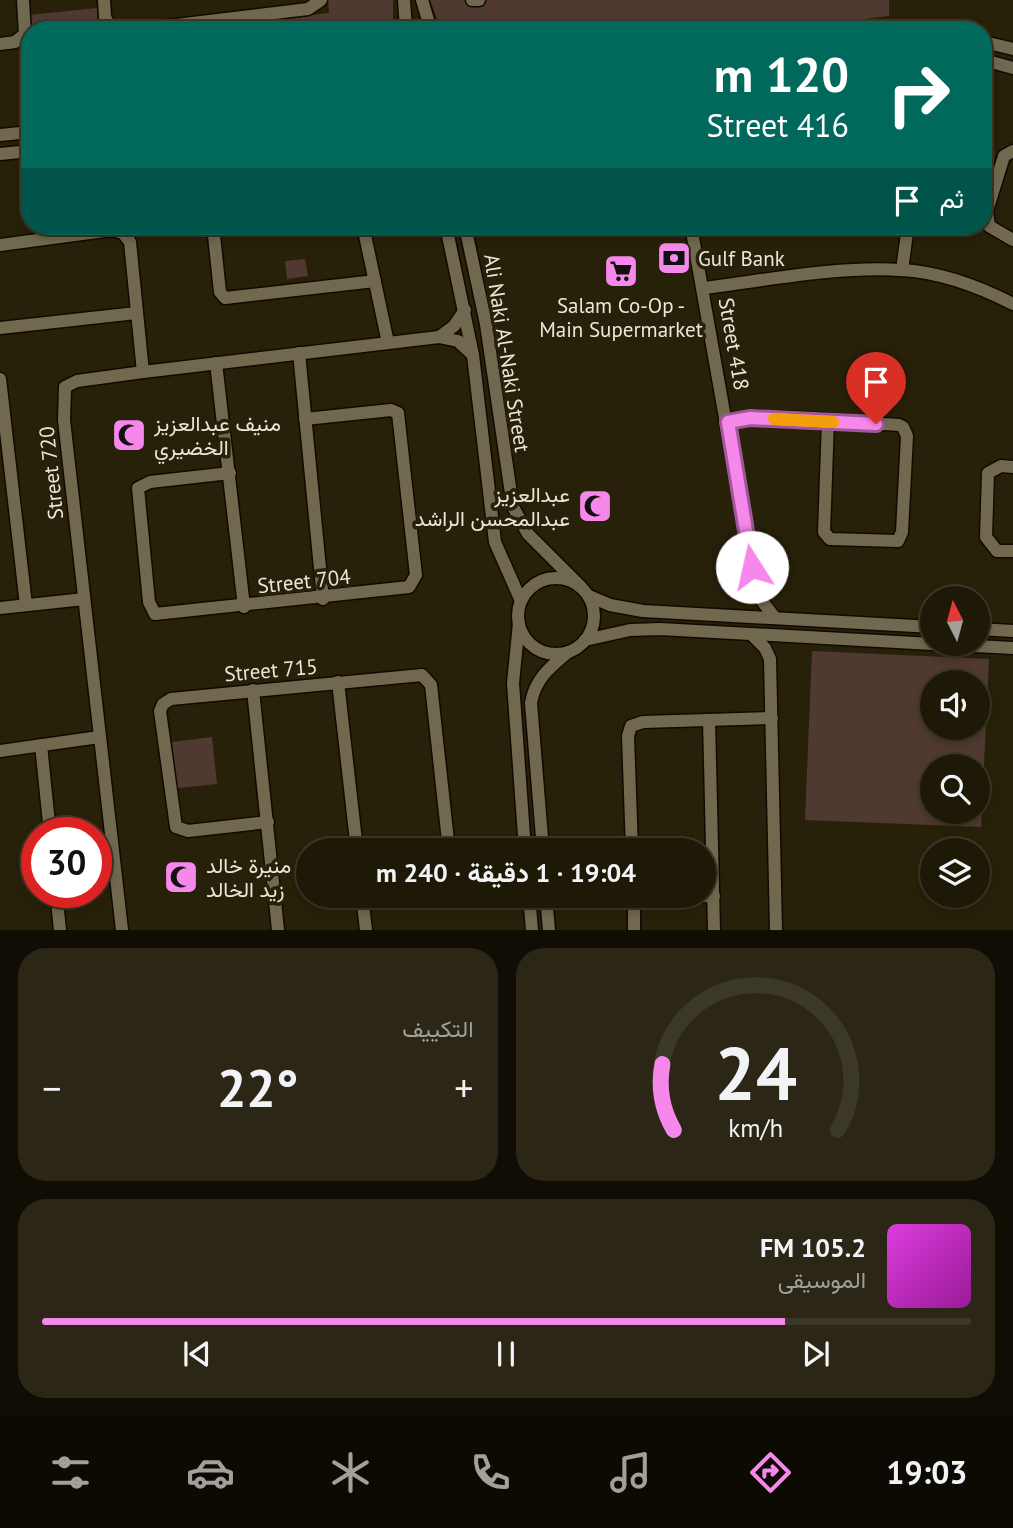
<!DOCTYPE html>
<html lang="ar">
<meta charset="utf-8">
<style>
:root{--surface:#1e1907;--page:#2b2615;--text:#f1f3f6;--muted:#a1a09b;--line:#3c3828;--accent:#f788eb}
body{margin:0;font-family:"PT Sans",Vazirmatn,sans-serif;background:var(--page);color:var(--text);direction:rtl;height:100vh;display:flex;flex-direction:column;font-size:26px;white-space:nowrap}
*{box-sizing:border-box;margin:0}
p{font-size:23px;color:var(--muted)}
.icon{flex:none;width:38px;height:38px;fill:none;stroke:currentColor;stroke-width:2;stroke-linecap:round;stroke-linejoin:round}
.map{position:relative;height:930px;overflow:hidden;direction:ltr}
.sheet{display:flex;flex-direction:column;gap:18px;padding:18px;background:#100e04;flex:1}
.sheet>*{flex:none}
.top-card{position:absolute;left:21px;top:21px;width:971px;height:214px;border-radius:28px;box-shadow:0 4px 10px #0003,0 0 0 2px var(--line);direction:rtl;background:#00695c;color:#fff;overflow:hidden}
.needle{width:46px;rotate:354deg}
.controls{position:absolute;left:920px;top:586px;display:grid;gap:14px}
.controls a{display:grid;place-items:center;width:70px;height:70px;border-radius:50%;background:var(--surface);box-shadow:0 4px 10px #0003,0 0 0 2px var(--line);font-size:35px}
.speed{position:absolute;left:21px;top:817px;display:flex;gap:14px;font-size:35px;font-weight:700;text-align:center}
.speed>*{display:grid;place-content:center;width:91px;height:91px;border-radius:50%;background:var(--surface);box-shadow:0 4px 10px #0003,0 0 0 2px var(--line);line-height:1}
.speed .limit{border:10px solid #d22;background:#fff;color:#111}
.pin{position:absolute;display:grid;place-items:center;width:60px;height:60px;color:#fff;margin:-72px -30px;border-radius:50% 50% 50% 0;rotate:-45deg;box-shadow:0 0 7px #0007}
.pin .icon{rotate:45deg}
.me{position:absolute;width:77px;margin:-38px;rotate:350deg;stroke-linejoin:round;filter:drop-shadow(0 0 5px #0008)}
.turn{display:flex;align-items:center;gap:24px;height:147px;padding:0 28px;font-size:32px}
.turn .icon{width:91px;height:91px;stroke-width:2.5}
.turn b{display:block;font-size:49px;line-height:60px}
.then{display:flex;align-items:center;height:66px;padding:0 28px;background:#0003;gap:14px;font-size:26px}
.big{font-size:52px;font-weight:700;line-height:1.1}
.sheet .widget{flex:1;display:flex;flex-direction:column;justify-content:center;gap:10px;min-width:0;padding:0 24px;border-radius:28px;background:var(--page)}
.sheet .dial{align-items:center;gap:0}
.dial svg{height:182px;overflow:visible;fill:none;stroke:var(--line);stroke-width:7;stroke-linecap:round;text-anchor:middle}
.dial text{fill:var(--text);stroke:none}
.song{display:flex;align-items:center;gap:21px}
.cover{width:84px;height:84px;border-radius:10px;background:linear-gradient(135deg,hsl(300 70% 55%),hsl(300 70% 35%))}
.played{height:7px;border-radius:4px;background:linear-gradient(90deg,var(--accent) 80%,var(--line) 80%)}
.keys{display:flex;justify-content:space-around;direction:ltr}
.heat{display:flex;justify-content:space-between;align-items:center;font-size:38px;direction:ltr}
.sheet .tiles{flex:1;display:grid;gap:18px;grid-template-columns:1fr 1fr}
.widget:last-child{grid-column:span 2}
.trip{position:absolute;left:296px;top:838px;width:420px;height:70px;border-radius:35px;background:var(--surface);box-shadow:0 4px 10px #0003,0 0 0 2px var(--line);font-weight:700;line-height:70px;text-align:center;direction:rtl}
.dock{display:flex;height:112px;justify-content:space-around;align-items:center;background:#0c0a03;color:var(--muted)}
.dock .icon{width:49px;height:49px}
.dock .active{color:var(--accent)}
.dock b{font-size:32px;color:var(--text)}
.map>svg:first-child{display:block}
.green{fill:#503930;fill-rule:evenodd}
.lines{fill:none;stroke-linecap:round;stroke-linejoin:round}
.minor-casing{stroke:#110a00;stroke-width:15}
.minor{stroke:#71694f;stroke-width:12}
.route-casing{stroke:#a15899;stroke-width:18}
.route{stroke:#f788eb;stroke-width:12}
.slow{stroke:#f59e0b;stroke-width:12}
.labels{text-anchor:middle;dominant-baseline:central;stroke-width:7;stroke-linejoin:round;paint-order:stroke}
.poi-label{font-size:21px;fill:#ebe7d8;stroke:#282109;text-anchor:start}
.street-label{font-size:21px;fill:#ebe7d8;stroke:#282109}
</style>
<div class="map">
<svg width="1013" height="930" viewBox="0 0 1013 930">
<rect width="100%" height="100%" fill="#282109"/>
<!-- green -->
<g class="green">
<path d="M328,0H393V30H184L329,13Z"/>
<path d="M430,0H889V16L775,30H441Z"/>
<path d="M97,8L99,30H31L29,15Z"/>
<path d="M305,259L308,276L287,279L285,261Z"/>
<path d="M812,651L989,659L981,827L805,820ZM978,682V728H933V682ZM978,766V812H933V766Z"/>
<path d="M212,737L217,784L177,788L172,742Z"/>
</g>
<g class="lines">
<!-- minor casing -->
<g class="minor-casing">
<g id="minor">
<path d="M104,0L105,17L112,30"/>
<path d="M404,0L406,30"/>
<path d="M422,0L431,30"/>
<path d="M472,0H479"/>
<path d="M135,30L308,9L321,0"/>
<path d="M984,42L1013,49"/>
<path d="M0,44L15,42L25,34L23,0"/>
<path d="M984,60L1013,68"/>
<path d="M0,135L30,132"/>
<path d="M1013,151L1004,156L987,211L989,226L1013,240"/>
<path d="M0,154L30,151"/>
<path d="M213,226L220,292L225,298L375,281"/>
<path d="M363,226L388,343"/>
<path d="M446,226L473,355L495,542L521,601"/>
<path d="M465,226L486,324L513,507L528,534L581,587"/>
<path d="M691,226L756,593L775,618"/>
<path d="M0,245L112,230L123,233L130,242L143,372"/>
<path d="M902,270L908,226"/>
<path d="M704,288C768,280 837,266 901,270C939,272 980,287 1013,304"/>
<path d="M0,328L136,313"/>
<path d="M439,337L454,326L465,310"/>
<path d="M299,353L323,599"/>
<path d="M216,363L244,607"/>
<path d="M0,379L26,605"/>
<path d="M728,422C769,411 854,423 899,425L903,427L907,436L902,532L898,541L830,539L824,532L828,421"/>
<path d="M1013,467L1001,466L988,473L986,537L997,551H1013"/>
<path d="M230,473L150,482L138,488L149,602L155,614L409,587L416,575L398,413L391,410L305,419"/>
<circle cx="556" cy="616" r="38"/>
<path d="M589,596L610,605L643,611L933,627"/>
<path d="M0,608L84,599"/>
<path d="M519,623L513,683L525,850"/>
<path d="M978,629L1013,631"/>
<path d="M752,635L765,648L770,659L776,930"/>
<path d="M585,640L630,630L660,629L933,644"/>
<path d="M937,644L1013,648"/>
<path d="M338,682L357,850"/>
<path d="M253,690L278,930"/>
<path d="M709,720L714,930"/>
<path d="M41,745L50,833"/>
<path d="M0,751L99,737"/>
<path d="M268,822L188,831L176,827L160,711L163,704L171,699L422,675L431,685L449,850"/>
<path d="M543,850L531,703C535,679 550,667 568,652"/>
<path d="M632,850L628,736L631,726L643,722L772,718"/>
<path d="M56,892L60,930"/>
<path d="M362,896L366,930"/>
<path d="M529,896L532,930"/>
<path d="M546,896L549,930"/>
<path d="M634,896V930"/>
<path d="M634,897L714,896"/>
<path d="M122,930L64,420L65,387L77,381L143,372L439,337L458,341L473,355"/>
</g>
</g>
<!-- minor -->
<use href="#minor" class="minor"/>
</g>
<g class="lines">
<!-- route casing -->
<g class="route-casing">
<path id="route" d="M752,567L728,422L750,418L876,424"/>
</g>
<!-- route -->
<use href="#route" class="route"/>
<!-- slow -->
<path class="slow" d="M774,419L833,422"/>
</g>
<!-- icons -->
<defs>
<g id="bank-square" transform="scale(1.75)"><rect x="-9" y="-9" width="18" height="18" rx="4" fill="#f788eb" stroke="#282109"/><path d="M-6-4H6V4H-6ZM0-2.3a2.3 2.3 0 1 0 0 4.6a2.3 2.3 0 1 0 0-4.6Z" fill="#111"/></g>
<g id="supermarket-square" transform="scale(1.75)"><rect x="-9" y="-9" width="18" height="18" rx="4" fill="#f788eb" stroke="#282109"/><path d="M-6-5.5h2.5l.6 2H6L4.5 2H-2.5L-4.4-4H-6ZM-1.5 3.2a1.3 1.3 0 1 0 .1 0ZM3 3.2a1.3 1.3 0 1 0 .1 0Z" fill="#111"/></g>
<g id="mosque-square" transform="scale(1.75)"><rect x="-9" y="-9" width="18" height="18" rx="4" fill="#f788eb" stroke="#282109"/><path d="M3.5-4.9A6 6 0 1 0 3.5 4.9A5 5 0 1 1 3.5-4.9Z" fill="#111"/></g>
</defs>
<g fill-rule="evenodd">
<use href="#bank-square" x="674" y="258"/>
<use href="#supermarket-square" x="621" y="271"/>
<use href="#mosque-square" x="129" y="435"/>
<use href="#mosque-square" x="595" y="506"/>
<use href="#mosque-square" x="181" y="877"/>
</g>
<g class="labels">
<!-- poi labels -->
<g class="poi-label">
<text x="698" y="258">Gulf Bank</text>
<text x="621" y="305" text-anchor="middle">Salam Co-Op -<tspan x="621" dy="24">Main Supermarket</tspan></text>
<text x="154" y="423">منيف عبدالعزيز<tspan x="154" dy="24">الخضيري</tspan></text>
<text x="570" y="494" text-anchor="end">عبدالعزيز<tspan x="570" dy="24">عبدالمحسن الراشد</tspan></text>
<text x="206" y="865">منيرة خالد<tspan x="206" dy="24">زيد الخالد</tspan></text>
</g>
<!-- street labels -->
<g class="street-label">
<text transform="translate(734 344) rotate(80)">Street 418</text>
<text transform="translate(507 353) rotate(81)">Ali Naki Al-Naki Street</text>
<text transform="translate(51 473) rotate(-96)">Street 720</text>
<text transform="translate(304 581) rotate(-6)">Street 704</text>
<text transform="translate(271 670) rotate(-5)">Street 715</text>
</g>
</g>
</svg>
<div class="controls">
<a><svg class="needle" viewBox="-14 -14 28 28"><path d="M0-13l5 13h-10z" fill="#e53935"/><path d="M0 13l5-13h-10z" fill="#a1a09b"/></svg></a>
<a><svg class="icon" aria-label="sound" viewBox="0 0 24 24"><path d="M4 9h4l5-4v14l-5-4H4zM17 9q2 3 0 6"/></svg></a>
<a><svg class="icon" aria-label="search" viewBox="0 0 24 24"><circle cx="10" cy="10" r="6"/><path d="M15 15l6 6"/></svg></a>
<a><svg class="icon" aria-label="layers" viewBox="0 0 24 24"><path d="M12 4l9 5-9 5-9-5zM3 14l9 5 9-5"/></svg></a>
</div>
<div class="speed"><div class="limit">30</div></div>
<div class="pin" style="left:876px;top:424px;background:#d93025"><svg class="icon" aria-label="arrive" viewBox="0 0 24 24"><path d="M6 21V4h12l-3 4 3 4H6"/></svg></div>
<svg class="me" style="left:752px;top:567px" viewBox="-20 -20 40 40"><circle r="19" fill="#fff"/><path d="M0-13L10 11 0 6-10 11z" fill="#f788eb"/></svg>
<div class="trip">19:04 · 1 دقيقة · 240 m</div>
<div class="top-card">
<div class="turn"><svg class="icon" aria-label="right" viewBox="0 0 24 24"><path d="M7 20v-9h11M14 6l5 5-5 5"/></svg><div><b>120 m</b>Street 416</div></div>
<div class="then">ثم<svg class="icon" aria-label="arrive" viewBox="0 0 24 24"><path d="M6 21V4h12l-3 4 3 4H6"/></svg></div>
</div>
</div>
<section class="sheet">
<div class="tiles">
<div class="widget dial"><svg viewBox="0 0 100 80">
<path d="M14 69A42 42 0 1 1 86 69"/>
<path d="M14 69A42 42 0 0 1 9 40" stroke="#f788eb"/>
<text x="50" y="56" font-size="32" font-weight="700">24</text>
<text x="50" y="72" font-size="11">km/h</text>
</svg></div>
<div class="widget"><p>التكييف</p>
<div class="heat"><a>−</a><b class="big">22°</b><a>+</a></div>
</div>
<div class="widget">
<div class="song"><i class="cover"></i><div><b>105.2 FM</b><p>الموسيقى</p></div></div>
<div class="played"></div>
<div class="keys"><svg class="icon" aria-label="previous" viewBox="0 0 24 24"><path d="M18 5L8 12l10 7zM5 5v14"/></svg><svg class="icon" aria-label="pause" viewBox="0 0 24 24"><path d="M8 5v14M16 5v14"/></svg><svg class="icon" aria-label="next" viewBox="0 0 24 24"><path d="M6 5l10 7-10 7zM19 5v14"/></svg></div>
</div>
</div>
</section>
<nav class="dock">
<b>19:03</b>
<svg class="icon active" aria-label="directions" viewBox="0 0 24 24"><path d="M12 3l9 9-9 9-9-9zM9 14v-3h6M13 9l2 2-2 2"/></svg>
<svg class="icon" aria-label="music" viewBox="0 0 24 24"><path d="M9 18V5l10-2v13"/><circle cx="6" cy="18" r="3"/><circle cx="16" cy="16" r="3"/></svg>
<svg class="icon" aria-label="phone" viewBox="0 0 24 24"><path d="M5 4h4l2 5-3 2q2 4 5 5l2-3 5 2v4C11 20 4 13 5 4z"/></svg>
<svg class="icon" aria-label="climate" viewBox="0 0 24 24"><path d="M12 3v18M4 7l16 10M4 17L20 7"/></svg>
<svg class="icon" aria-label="car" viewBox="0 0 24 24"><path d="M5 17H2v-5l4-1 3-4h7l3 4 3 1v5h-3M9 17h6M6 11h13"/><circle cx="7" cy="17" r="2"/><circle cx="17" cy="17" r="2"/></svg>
<svg class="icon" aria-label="filters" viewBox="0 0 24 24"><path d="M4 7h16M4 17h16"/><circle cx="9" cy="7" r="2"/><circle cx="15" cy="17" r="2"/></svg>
</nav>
